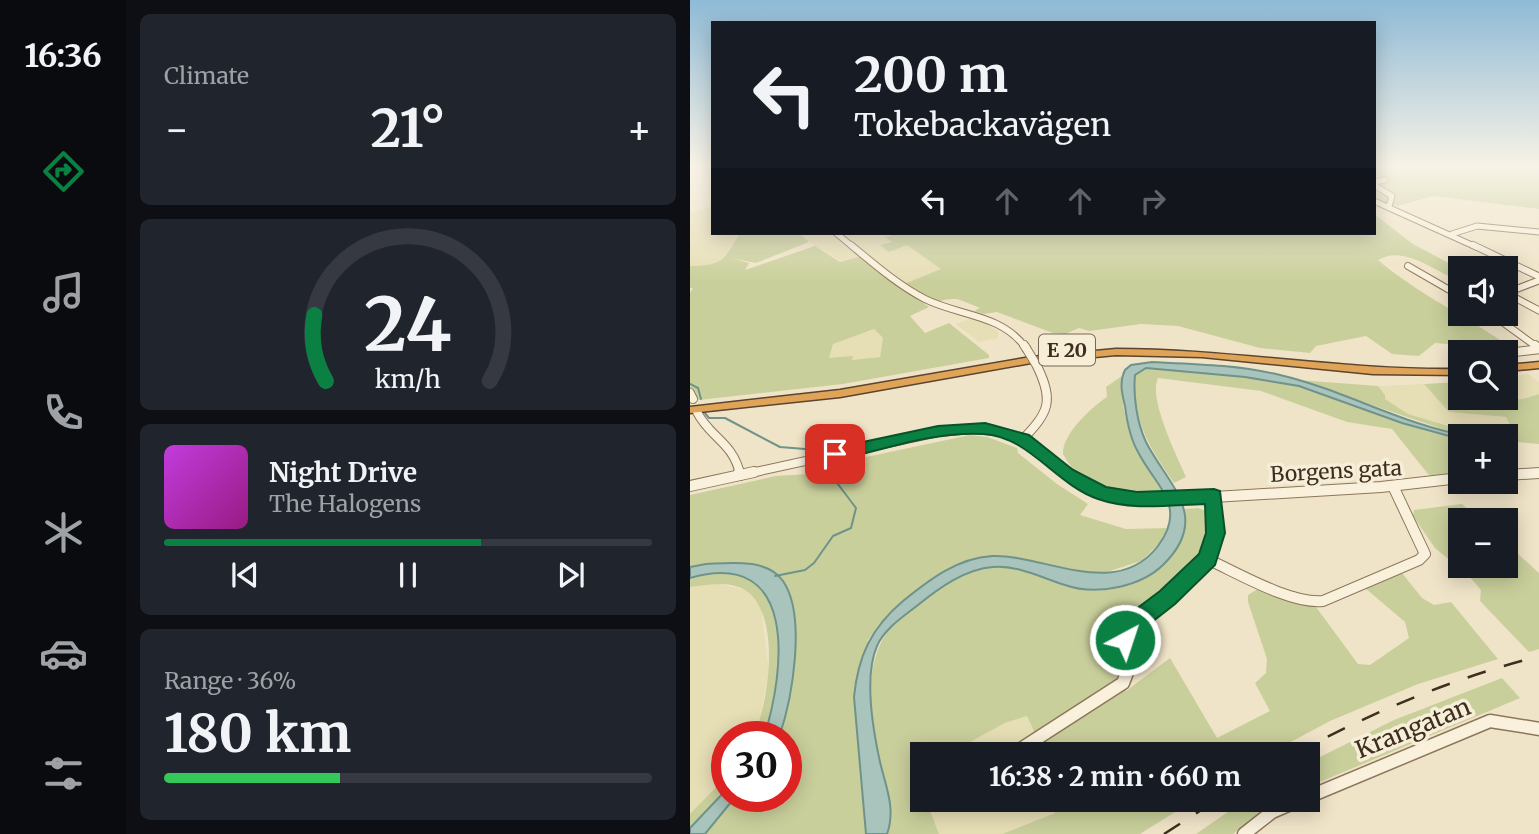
<!DOCTYPE html>
<meta charset="utf-8">
<style>
:root{--surface:#171b24;--page:#20242c;--text:#f1f3f6;--muted:#9ea1a6;--line:#363941;--accent:#0b8043}
body{margin:0;font-family:Merriweather,serif;background:var(--page);color:var(--text);height:100vh;display:flex;flex-direction:column;font-size:26px;white-space:nowrap}
*{box-sizing:border-box;margin:0}
p{font-size:23px;color:var(--muted)}
.icon{flex:none;width:38px;height:38px;fill:none;stroke:currentColor;stroke-width:2;stroke-linecap:round;stroke-linejoin:round}
.map{position:relative;flex:1;overflow:hidden}
.side{display:flex;flex-direction:column;gap:14px;padding:14px;background:#0d0f14;width:564px}
.side>*{flex:none}
.hud{position:absolute;left:21px;top:21px;width:665px;height:214px;border-radius:0px;box-shadow:0 4px 18px #0003;background:#171b24;color:var(--text);overflow:hidden}
.buttons{position:absolute;left:758px;top:256px;display:grid;gap:14px}
.buttons a{display:grid;place-items:center;width:70px;height:70px;border-radius:0px;background:var(--surface);box-shadow:0 4px 18px #0003;font-size:35px}
.speed{position:absolute;left:21px;top:721px;display:flex;gap:14px;font-size:35px;font-weight:700;text-align:center}
.speed>*{display:grid;place-content:center;width:91px;height:91px;border-radius:50%;background:var(--surface);box-shadow:0 4px 18px #0003;line-height:1}
.speed .limit{border:10px solid #d22;background:#fff;color:#111}
.pin{position:absolute;display:grid;place-items:center;width:60px;height:60px;color:#fff;margin:-30px;border-radius:14px;box-shadow:0 4px 10px #0006}
.me{position:absolute;width:77px;margin:-38px;rotate:40deg;stroke-linejoin:round;filter:drop-shadow(0 0 5px #0008)}
.turn{display:flex;align-items:center;gap:24px;height:147px;padding:0 28px;font-size:32px}
.turn .icon{width:91px;height:91px;stroke-width:2.5}
.turn b{display:block;font-size:49px;line-height:60px}
.lanes{display:flex;align-items:center;height:66px;padding:0 28px;background:#0003;justify-content:center;gap:35px;direction:ltr}
.lanes .off{opacity:.35}
.big{font-size:52px;font-weight:700;line-height:1.1}
.side .card{flex:1;display:flex;flex-direction:column;justify-content:center;gap:10px;min-width:0;padding:0 24px;border-radius:10px;background:var(--page)}
.side .dial{align-items:center;gap:0}
.dial svg{height:182px;overflow:visible;fill:none;stroke:var(--line);stroke-width:7;stroke-linecap:round;text-anchor:middle}
.dial text{fill:var(--text);stroke:none}
.song{display:flex;align-items:center;gap:21px}
.cover{width:84px;height:84px;border-radius:10px;background:linear-gradient(135deg,hsl(290 70% 55%),hsl(310 70% 35%))}
.played{height:7px;border-radius:4px;background:linear-gradient(90deg,var(--accent) 65%,var(--line) 65%)}
.keys{display:flex;justify-content:space-around;direction:ltr}
.heat{display:flex;justify-content:space-between;align-items:center;font-size:38px;direction:ltr}
.charge{height:10px;border-radius:5px;background:linear-gradient(90deg,#34c759 36%,var(--line) 0)}
.trip{position:absolute;left:220px;top:742px;width:410px;height:70px;border-radius:0px;background:var(--surface);box-shadow:0 4px 18px #0003;font-weight:700;line-height:70px;text-align:center}
main{display:flex;flex:1;min-height:0}
.tabs{display:flex;flex-direction:column;width:126px;justify-content:space-around;align-items:center;background:#090b0e;color:var(--muted)}
.tabs .icon{width:49px;height:49px}
.tabs .selected{color:var(--accent)}
.tabs b{font-size:32px;color:var(--text)}
.map>svg:first-child{display:block}
.farmland{fill:#e6deb5}
.green{fill:#c9cf9b;fill-rule:evenodd}
.water{fill:#a9c4bc;stroke:#6f938a;stroke-width:2}
.lines{fill:none;stroke-linecap:round;stroke-linejoin:round}
.stream{stroke:#6f938a;stroke-width:2}
.minor-far4-casing{stroke:#8d765c;stroke-width:7}
.minor-far3-casing{stroke:#8d765c;stroke-width:8}
.minor-far2-casing{stroke:#8d765c;stroke-width:10}
.minor-far1-casing{stroke:#8d765c;stroke-width:12}
.minor-casing{stroke:#8d765c;stroke-width:15}
.highway-casing{stroke:#5b4430;stroke-width:3}
.minor-far4{stroke:#faf1dc;stroke-width:5}
.minor-far3{stroke:#faf1dc;stroke-width:6}
.minor-far2{stroke:#faf1dc;stroke-width:8}
.minor-far1{stroke:#faf1dc;stroke-width:10}
.minor{stroke:#faf1dc;stroke-width:12}
.highway{fill:#e0a458;fill-rule:evenodd}
.rail{stroke:#3d2e20;stroke-width:2.5;stroke-dasharray:19 19;stroke-linecap:butt}
.minor-bridge-casing{stroke:#8d765c;stroke-width:10;stroke-linecap:butt}
.minor-bridge{stroke:#faf1dc;stroke-width:8}
.route{fill:#0b8043;stroke:#07532c;stroke-width:2}
.labels{text-anchor:middle;dominant-baseline:central;stroke-width:7;stroke-linejoin:round;paint-order:stroke}
.shield{fill:#f7eed8;stroke:#756857;stroke-width:2}
.shield-label{font-size:19px;font-weight:bold;fill:#3d2e20}
.street-label{font-size:21px;fill:#3d2e20;stroke:#f7eed8}
.near-street-label{font-size:24px;fill:#3d2e20;stroke:#f7eed8}
</style>
<main>
<nav class="tabs">
<b>16:36</b>
<svg class="icon selected" aria-label="directions" viewBox="0 0 24 24"><path d="M12 3l9 9-9 9-9-9zM9 14v-3h6M13 9l2 2-2 2"/></svg>
<svg class="icon" aria-label="music" viewBox="0 0 24 24"><path d="M9 18V5l10-2v13"/><circle cx="6" cy="18" r="3"/><circle cx="16" cy="16" r="3"/></svg>
<svg class="icon" aria-label="phone" viewBox="0 0 24 24"><path d="M5 4h4l2 5-3 2q2 4 5 5l2-3 5 2v4C11 20 4 13 5 4z"/></svg>
<svg class="icon" aria-label="climate" viewBox="0 0 24 24"><path d="M12 3v18M4 7l16 10M4 17L20 7"/></svg>
<svg class="icon" aria-label="car" viewBox="0 0 24 24"><path d="M5 17H2v-5l4-1 3-4h7l3 4 3 1v5h-3M9 17h6M6 11h13"/><circle cx="7" cy="17" r="2"/><circle cx="17" cy="17" r="2"/></svg>
<svg class="icon" aria-label="filters" viewBox="0 0 24 24"><path d="M4 7h16M4 17h16"/><circle cx="9" cy="7" r="2"/><circle cx="15" cy="17" r="2"/></svg>
</nav>
<section class="side">
<div class="card"><p>Climate</p>
<div class="heat"><a>−</a><b class="big">21°</b><a>+</a></div>
</div>
<div class="card dial"><svg viewBox="0 0 100 80">
<path d="M14 69A42 42 0 1 1 86 69"/>
<path d="M14 69A42 42 0 0 1 9 40" stroke="#0b8043"/>
<text x="50" y="56" font-size="32" font-weight="700">24</text>
<text x="50" y="72" font-size="11">km/h</text>
</svg></div>
<div class="card">
<div class="song"><i class="cover"></i><div><b>Night Drive</b><p>The Halogens</p></div></div>
<div class="played"></div>
<div class="keys"><svg class="icon" aria-label="previous" viewBox="0 0 24 24"><path d="M18 5L8 12l10 7zM5 5v14"/></svg><svg class="icon" aria-label="pause" viewBox="0 0 24 24"><path d="M8 5v14M16 5v14"/></svg><svg class="icon" aria-label="next" viewBox="0 0 24 24"><path d="M6 5l10 7-10 7zM19 5v14"/></svg></div>
</div>
<div class="card"><p>Range · 36%</p><b class="big">180 km</b><div class="charge"></div></div>
</section>
<div class="map">
<svg width="850" height="834" viewBox="0 0 850 834">
<rect width="100%" height="100%" fill="#f0e4c8"/>
<!-- farmland -->
<g class="farmland">
<path d="M23,206V233H50L34,257L24,265L0,266V213Z"/>
<path d="M109,233H209L196,236L203,242L191,245L200,252L217,245L252,269L214,284L176,254L151,261L125,246Z"/>
<path d="M284,317L308,331V338L289,342L266,324Z"/>
<path d="M184,329L193,339L190,357L162,360L139,358L143,344Z"/>
<path d="M838,374L849,382V394L831,400L807,402L802,398L816,397V377Z"/>
<path d="M734,384L759,412L816,417L824,433L797,431L795,434L789,435L718,414L695,399V395L688,386Z"/>
<path d="M28,584L56,590L71,606L79,672L69,723L63,737H37V776L0,814V587Z"/>
<path d="M338,716L355,754H258L315,723Z"/>
<path d="M236,800H361L365,813L312,834H249Z"/>
</g>
<!-- green -->
<g class="green">
<path d="M684,166H849V209L743,196L708,206L684,200Z"/>
<path d="M684,214L723,244L770,269V281C746,272 713,244 688,260C729,295 777,316 820,347L800,340L791,347L745,343L729,356L702,354L676,336L626,346L620,353L570,348L488,326L451,324L399,331L389,328L375,334L363,333L307,312L293,314L284,311L290,308C264,298 271,297 244,302L214,284L251,269L217,245L199,252L190,245L202,242L195,237L209,233H684Z"/>
<path d="M50,233H109L119,242L66,263L41,258L59,263L55,270L125,246L150,262L171,256L239,307L220,316L235,333L259,323L299,355V358L153,384L0,401V293L3,288H0V266C35,265 32,261 50,233ZM184,329L193,338L190,357L162,360L163,356L139,358L143,344Z"/>
<path d="M456,368L555,377L609,386L712,423L770,439V474L745,477L738,474L702,429L657,422L571,391L468,378C458,399 487,456 496,477L484,483C459,447 442,420 445,375Z"/>
<path d="M432,376C429,425 450,451 473,490C431,494 396,496 373,454C372,434 402,407 417,397L416,387Z"/>
<path d="M608,380L688,386L695,395V399L718,414L789,435L795,434L797,431L824,433L816,417L759,412L734,384L770,382V397H802L807,402L833,399L849,394V444L816,441V436L767,434Z"/>
<path d="M280,435L297,437L327,448L328,453L367,484L398,504L390,515L436,529L478,528L469,544L451,561L414,573L379,570L331,558L305,556L269,564L242,578L189,624L178,640L164,697L176,834H15L46,796H96V737H89C99,710 114,623 99,599C90,586 75,575 65,564H16L0,567V495L86,476L136,473L164,468L162,460Z"/>
<path d="M772,504L790,520H770V565H816V543L849,573V649L839,652L790,601L791,590L779,576L745,548L723,516L724,510Z"/>
<path d="M508,508L516,511C528,568 469,599 430,628L436,691L480,658L527,738L580,711L565,683L576,673L577,659L558,602V595L571,587L613,605L626,607L668,664L680,665L719,638L715,622L675,588L712,573L732,598L744,605L761,602L808,659L728,684L640,721L578,754H355L337,716L315,723L258,754H233V800H236L249,834H197C206,809 196,787 190,762C181,721 172,669 197,632C213,608 275,568 304,567C330,566 352,579 376,586C432,603 494,571 495,509Z"/>
<path d="M15,574C26,574 41,572 52,575C109,591 85,698 74,737H63C79,703 91,619 58,592C43,580 17,585 0,587V578Z"/>
<path d="M812,678L830,698L618,787V763L704,720Z"/>
<path d="M37,776V789L0,828V814Z"/>
<path d="M361,800H504L450,834H312L365,813Z"/>
<path d="M555,800H587L543,834H506Z"/>
</g>
<!-- water -->
<g class="water">
<path d="M462,362C504,364 549,365 590,375C654,390 713,425 778,436H770V439L712,423L609,386L555,377L456,368L445,375C443,396 447,423 456,442C477,484 522,516 474,564C451,587 406,596 375,585C352,578 328,565 303,567C275,569 249,588 228,605C214,616 194,629 187,646C174,676 183,730 190,762C196,787 206,809 197,834H176L164,697C168,656 181,628 213,601C239,580 267,558 302,556C354,554 426,601 468,546C498,506 466,487 448,452C440,438 437,422 435,406C432,394 429,382 435,370L441,365Z"/>
<path d="M16,564C40,563 77,558 93,581C117,616 102,700 89,737H74C95,671 109,547 0,578V567Z"/>
<path d="M37,789V796H46L15,834H0V828Z"/>
</g>
<g class="lines">
<!-- stream -->
<g class="stream">
<path d="M0,384L8,388L11,399"/>
<path d="M14,412L19,418H35L90,447L115,449"/>
<path d="M85,576L115,570L124,563L143,536L161,528L166,508L138,471"/>
</g>
<!-- minor-far4 casing -->
<g class="minor-far4-casing">
<g id="minor-far4">
<path d="M684,182L695,180"/>
<path d="M684,185L702,196L699,206"/>
<path d="M684,201L786,247"/>
<path d="M146,233L163,247"/>
<path d="M762,234L787,226L850,232"/>
</g>
</g>
<!-- minor-far3 casing -->
<g class="minor-far3-casing">
<g id="minor-far3">
<path d="M161,245C184,264 208,285 235,299C269,316 311,314 335,347"/>
<path d="M783,245L850,277"/>
<path d="M718,266L770,296"/>
<path d="M816,293L850,311"/>
<path d="M816,293L850,280"/>
<path d="M800,313L847,347"/>
</g>
</g>
<!-- minor-far2 casing -->
<g class="minor-far2-casing">
<g id="minor-far2">
<path d="M334,345L336,348"/>
<path d="M845,345L850,349"/>
<path d="M825,352L850,349"/>
<path d="M0,393L3,399"/>
<path d="M7,412C20,438 43,442 50,474"/>
<path d="M333,439C359,412 364,401 347,366"/>
<path d="M56,474L248,432L284,429L307,431L330,438L379,474"/>
<path d="M836,474L850,473"/>
</g>
</g>
<!-- minor-far1 casing -->
<g class="minor-far1-casing">
<g id="minor-far1">
<path d="M49,472L50,475"/>
<path d="M377,472L412,493L457,501L691,487L770,478"/>
<path d="M816,475L850,473"/>
<path d="M0,486L64,472"/>
<path d="M517,559C548,573 600,604 633,601L729,560L735,554L703,486"/>
<path d="M436,634C442,621 457,613 468,605C513,574 525,551 524,496"/>
</g>
</g>
<!-- minor casing -->
<g class="minor-casing">
<g id="minor">
<path d="M323,754L433,683L438,670L436,632"/>
<path d="M618,797L800,721L850,729"/>
<path d="M554,834L582,812L610,800"/>
</g>
</g>
<!-- highway casing -->
<g class="highway-casing">
<g id="highway">
<path d="M426,349C541,349 655,371 770,369V375L683,374L512,357L426,355L341,363L150,397L0,413V407L150,390L341,357Z"/>
<path d="M850,362V368L816,371V365Z"/>
</g>
</g>
<!-- minor-far4 -->
<use href="#minor-far4" class="minor-far4"/>
<!-- minor-far3 -->
<use href="#minor-far3" class="minor-far3"/>
<!-- minor-far2 -->
<use href="#minor-far2" class="minor-far2"/>
<!-- minor-far1 -->
<use href="#minor-far1" class="minor-far1"/>
<!-- minor -->
<use href="#minor" class="minor"/>
<!-- highway -->
<use href="#highway" class="highway"/>
<!-- rail -->
<g class="rail">
<path d="M604,754C683,712 763,678 850,656"/>
<path d="M474,834L527,800"/>
</g>
<!-- minor-bridge casing -->
<g class="minor-bridge-casing">
<path id="minor-bridge" d="M336,348L347,366"/>
</g>
<!-- minor-bridge -->
<use href="#minor-bridge" class="minor-bridge"/>
</g>
<!-- sky -->
<linearGradient id="sky" x2="0" y2="1"><stop stop-color="#8fbad6"/><stop offset="0.59" stop-color="#f8f3e6"/><stop offset="1" stop-color="#f8f3e6" stop-opacity="0"/></linearGradient>
<rect width="850" height="283" fill="url(#sky)"/>
<!-- route -->
<path class="route" d="M295,423L339,435L383,470L416,487L447,492L524,489L530,491L535,533L525,565L485,604L448,633L442,647L435,650L427,647L423,640L433,619L470,591L509,554L516,533L515,504C480,505 442,511 408,499C366,485 339,436 293,434C244,431 192,450 145,461L136,454L145,448L248,426Z"/>
<g class="labels">
<!-- shield labels -->
<rect class="shield" x="349" y="334.5" width="56" height="31" rx="5"/>
<g class="shield-label">
<text x="377" y="350">E 20</text>
</g>
<!-- street labels -->
<g class="street-label">
<text transform="translate(646 471) rotate(-3)">Borgens gata</text>
</g>
<!-- near-street labels -->
<g class="near-street-label">
<text transform="translate(723 728) rotate(-22)">Krangatan</text>
</g>
</g>
</svg>
<div class="buttons">
<a><svg class="icon" aria-label="sound" viewBox="0 0 24 24"><path d="M4 9h4l5-4v14l-5-4H4zM17 9q2 3 0 6"/></svg></a>
<a><svg class="icon" aria-label="search" viewBox="0 0 24 24"><circle cx="10" cy="10" r="6"/><path d="M15 15l6 6"/></svg></a>
<a>+</a>
<a>−</a>
</div>
<div class="speed"><div class="limit">30</div></div>
<div class="pin" style="left:145px;top:454px;background:#d93025"><svg class="icon" aria-label="arrive" viewBox="0 0 24 24"><path d="M6 21V4h12l-3 4 3 4H6"/></svg></div>
<svg class="me" style="left:435px;top:640px" viewBox="-20 -20 40 40"><circle r="17" fill="#0b8043" stroke="#fff" stroke-width="3"/><path d="M0-11L8 9 0 5-8 9z" fill="#fff"/></svg>
<div class="trip">16:38 · 2 min · 660 m</div>
<div class="hud">
<div class="turn"><svg class="icon" aria-label="left" viewBox="0 0 24 24"><path d="M17 20v-9H6M10 6l-5 5 5 5"/></svg><div><b>200 m</b>Tokebackavägen</div></div>
<div class="lanes"><svg class="icon" aria-label="left" viewBox="0 0 24 24"><path d="M17 20v-9H6M10 6l-5 5 5 5"/></svg><svg class="icon off" aria-label="ahead" viewBox="0 0 24 24"><path d="M12 20V5M6 11l6-6 6 6"/></svg><svg class="icon off" aria-label="ahead" viewBox="0 0 24 24"><path d="M12 20V5M6 11l6-6 6 6"/></svg><svg class="icon off" aria-label="right" viewBox="0 0 24 24"><path d="M7 20v-9h11M14 6l5 5-5 5"/></svg></div>
</div>
</div>
</main>
